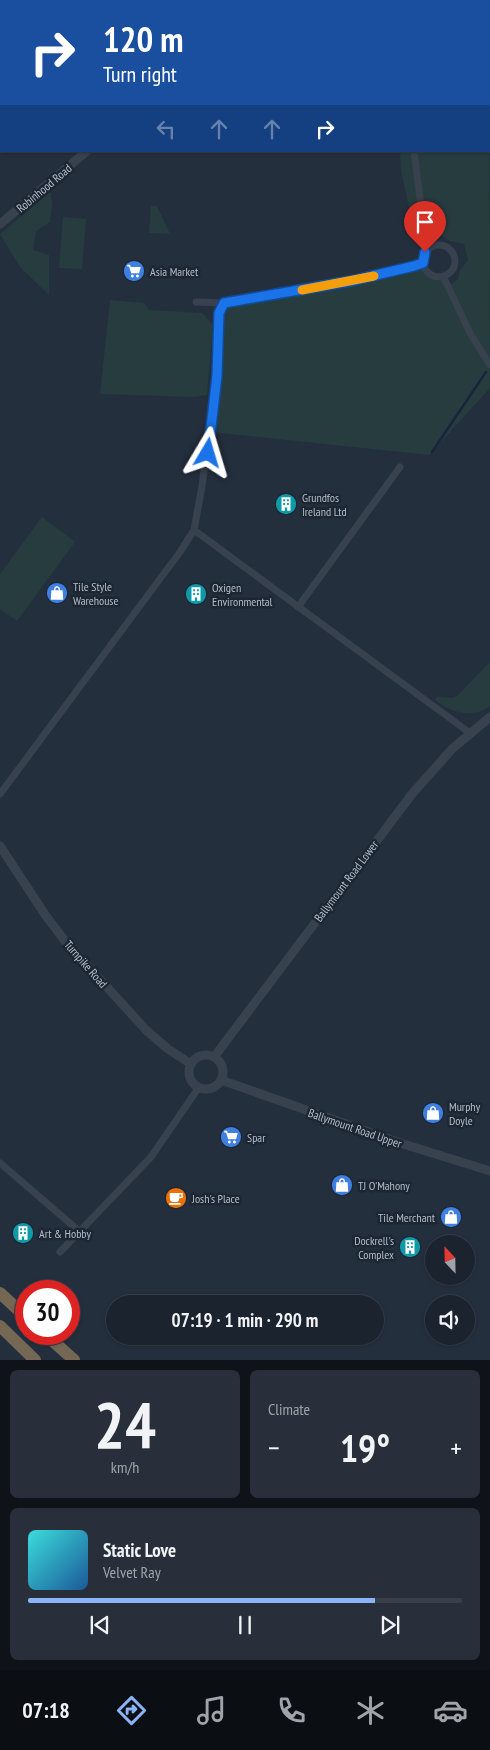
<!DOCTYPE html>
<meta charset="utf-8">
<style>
:root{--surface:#1b232e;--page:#282f3a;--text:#f1f3f6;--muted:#a0a4aa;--line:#39404a;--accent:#8ab4f8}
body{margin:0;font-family:"PT Sans Narrow",sans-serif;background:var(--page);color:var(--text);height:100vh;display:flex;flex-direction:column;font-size:19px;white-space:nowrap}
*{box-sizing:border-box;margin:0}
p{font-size:16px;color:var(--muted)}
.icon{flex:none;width:28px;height:28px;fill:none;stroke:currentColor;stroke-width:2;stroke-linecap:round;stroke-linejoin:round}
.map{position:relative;height:1360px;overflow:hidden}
.details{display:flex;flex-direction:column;gap:10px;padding:10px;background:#0f1319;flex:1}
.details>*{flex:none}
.top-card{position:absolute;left:0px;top:0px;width:490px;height:152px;box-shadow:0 1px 4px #0004,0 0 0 1px var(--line);background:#1a4fa0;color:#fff;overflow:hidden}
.needle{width:32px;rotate:338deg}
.tools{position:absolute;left:425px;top:1235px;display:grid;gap:10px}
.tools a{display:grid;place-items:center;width:50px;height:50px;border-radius:50%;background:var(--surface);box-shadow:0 1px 4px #0004,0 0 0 1px var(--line);font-size:25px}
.speed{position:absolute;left:15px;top:1280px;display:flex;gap:10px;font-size:25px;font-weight:700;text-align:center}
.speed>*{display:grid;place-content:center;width:65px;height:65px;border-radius:50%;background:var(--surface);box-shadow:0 1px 4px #0004,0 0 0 1px var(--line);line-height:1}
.speed .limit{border:8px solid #d22;background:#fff;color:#111}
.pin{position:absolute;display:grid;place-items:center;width:42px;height:42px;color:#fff;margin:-51px -21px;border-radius:50% 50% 50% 0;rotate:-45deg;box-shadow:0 0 5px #0007}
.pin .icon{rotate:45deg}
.me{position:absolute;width:55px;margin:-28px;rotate:7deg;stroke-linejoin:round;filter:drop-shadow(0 0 4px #0008)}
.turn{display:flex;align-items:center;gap:18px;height:105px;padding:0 20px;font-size:22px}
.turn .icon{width:65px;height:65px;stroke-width:2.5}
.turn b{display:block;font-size:35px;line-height:42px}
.lanes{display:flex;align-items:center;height:48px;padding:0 20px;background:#0003;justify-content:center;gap:25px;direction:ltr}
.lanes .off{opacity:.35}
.big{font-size:38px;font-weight:800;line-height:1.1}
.details .widget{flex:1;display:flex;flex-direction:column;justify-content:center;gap:8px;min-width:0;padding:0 18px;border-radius:8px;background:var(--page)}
.details .dial{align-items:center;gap:0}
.dial b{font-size:65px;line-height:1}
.song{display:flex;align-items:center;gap:15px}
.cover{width:60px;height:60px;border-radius:8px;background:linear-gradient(135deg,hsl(180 70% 55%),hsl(210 70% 35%))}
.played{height:5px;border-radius:2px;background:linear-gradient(90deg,var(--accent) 80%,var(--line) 80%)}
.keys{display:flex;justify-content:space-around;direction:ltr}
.heat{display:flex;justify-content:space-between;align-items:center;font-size:28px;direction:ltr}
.details .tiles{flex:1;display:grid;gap:10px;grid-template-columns:1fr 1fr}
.widget:last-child{grid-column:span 2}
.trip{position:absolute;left:106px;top:1295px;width:278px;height:50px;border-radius:25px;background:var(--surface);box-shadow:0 1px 4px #0004,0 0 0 1px var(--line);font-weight:800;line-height:50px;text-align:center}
.tab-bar{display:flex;height:80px;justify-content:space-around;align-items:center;background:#0b0e12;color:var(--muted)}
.tab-bar .icon{width:35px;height:35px}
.tab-bar .selected{color:var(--accent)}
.tab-bar b{font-size:22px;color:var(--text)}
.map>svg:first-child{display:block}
.green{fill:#263c3f}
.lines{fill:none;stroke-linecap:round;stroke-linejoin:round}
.stream{stroke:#17263c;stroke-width:2.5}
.minor{stroke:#38414e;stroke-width:7}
.tertiary{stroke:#38414e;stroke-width:9}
.motorway{stroke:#746855;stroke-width:12}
.route-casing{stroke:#114b97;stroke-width:12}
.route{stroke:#1a73e8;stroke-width:9}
.slow{stroke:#f59e0b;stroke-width:9}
.labels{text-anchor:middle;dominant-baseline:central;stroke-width:5;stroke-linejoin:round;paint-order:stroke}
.street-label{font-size:12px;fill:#b4bcc9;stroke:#1d2633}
.poi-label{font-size:12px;fill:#b4bcc9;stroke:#1d2633;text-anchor:start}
</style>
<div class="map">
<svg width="490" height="1360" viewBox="0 0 490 1360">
<rect width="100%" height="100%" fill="#242f3e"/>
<!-- green -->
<g class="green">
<path d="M489,2L490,388L429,455L210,432L220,307L423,263L428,273L440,277L448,287L458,279L460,270L468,260L464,244L450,241L427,226L413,225L401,171L400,151H489Z"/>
<path d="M50,192L52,202L50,222L36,231L33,250L49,255V295L20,267L0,234Z"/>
<path d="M151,206H157L170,234L149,233Z"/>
<path d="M63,217L86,219L82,269L59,268Z"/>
<path d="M110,300L144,303L149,310L202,313L213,325L207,395L192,397L100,394Z"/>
<path d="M42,517L75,542L17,621L0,609V574Z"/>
<path d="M490,662V706C473,719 452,713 435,700L437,697L452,698L457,696Z"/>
</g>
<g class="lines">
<!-- stream -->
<path class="stream" d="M432,452L486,372"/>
<!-- minor -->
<g class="minor">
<path d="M426,1V0"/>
<path d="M414,151L421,207L433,245"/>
<circle cx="439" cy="261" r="16"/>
<path d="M443,276L470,333L490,365"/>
<path d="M196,302L224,303L259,298L351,281L423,263"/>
<path d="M194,530L470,733"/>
<path d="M298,607L400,467"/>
<path d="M0,794L180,552L194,530L202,486L217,377L219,313L224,303"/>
<path d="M0,1163L79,1231"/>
<path d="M60,1252L151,1157L199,1087"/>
</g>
<!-- tertiary -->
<g class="tertiary">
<path d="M239,1L240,0"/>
<path d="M0,224L87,151"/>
<path d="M0,846L46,916L65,941L146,1030L168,1049L191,1064"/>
<circle cx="206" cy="1072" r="17"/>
<path d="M214,1057L412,794L452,749L490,717"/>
<path d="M221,1080L397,1142L490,1171"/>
</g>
<!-- motorway -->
<g class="motorway">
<path d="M0,1293L26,1317"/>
<path d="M0,1326L35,1360"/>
<path d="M45,1334L74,1360"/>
</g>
</g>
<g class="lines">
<!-- route casing -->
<g class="route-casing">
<path id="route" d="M208,453L217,376L219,313L224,303L351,281L414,266L423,263L425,252"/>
</g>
<!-- route -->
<use href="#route" class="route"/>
<!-- slow -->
<path class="slow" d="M302,290L374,276"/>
</g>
<!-- icons -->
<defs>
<g id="supermarket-disc" transform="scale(1.125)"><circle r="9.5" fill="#3f7fe0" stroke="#1d2633"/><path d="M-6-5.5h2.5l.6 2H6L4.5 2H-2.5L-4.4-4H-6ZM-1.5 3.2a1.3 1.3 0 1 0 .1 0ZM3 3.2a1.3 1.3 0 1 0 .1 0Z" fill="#fff"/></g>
<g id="building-disc" transform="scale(1.125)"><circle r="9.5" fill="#0f9aa8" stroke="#1d2633"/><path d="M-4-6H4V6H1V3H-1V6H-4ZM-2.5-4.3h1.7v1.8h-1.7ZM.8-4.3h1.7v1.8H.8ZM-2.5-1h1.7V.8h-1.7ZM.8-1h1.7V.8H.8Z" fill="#fff"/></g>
<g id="shop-disc" transform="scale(1.125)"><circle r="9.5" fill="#3f7fe0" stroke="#1d2633"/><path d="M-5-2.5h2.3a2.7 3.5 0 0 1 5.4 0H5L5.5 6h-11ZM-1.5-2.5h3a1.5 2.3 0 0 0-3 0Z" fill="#fff"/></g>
<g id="cafe-disc" transform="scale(1.125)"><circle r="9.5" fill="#e8710a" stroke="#1d2633"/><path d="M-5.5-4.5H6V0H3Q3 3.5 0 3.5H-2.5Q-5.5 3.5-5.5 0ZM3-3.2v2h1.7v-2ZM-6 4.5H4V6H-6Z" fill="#fff"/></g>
</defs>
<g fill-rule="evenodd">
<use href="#supermarket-disc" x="134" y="271"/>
<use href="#building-disc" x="286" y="504"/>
<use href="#shop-disc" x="57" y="593"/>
<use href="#building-disc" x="196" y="594"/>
<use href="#shop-disc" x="433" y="1113"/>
<use href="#supermarket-disc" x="231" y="1137"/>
<use href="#shop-disc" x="342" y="1185"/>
<use href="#cafe-disc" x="176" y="1198"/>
<use href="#shop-disc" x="451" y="1217"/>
<use href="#building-disc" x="23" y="1233"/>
<use href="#building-disc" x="410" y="1247"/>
</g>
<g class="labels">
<!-- street labels -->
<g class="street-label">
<text transform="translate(44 188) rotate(-40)">Robinhood Road</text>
<text transform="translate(346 881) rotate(-53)">Ballymount Road Lower</text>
<text transform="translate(86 964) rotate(49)">Turnpike Road</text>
<text transform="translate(355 1128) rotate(19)">Ballymount Road Upper</text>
</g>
<!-- poi labels -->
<g class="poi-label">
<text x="150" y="271">Asia Market</text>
<text x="302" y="497">Grundfos<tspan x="302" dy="14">Ireland Ltd</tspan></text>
<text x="73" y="586">Tile Style<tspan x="73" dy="14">Warehouse</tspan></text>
<text x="212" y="587">Oxigen<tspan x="212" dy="14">Environmental</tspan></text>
<text x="449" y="1106">Murphy<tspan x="449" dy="14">Doyle</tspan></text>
<text x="247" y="1137">Spar</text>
<text x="358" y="1185">TJ O'Mahony</text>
<text x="192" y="1198">Josh's Place</text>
<text x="435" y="1217" text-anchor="end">Tile Merchant</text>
<text x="39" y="1233">Art &amp; Hobby</text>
<text x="394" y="1240" text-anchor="end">Dockrell's<tspan x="394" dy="14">Complex</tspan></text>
</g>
</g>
</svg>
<div class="tools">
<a><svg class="needle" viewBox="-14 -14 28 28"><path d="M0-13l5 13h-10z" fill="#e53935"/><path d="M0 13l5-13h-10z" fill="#a0a4aa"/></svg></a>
<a><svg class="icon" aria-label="sound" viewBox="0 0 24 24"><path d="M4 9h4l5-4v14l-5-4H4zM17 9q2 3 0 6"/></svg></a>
</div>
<div class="speed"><div class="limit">30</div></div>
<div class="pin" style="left:425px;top:252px;background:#d93025"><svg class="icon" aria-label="arrive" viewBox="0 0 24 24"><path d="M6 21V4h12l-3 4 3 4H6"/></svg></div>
<svg class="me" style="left:208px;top:453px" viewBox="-20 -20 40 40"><path d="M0-17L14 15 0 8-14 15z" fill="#1a73e8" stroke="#fff" stroke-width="4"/></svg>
<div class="trip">07:19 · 1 min · 290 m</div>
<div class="top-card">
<div class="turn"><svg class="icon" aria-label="right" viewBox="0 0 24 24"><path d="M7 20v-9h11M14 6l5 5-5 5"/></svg><div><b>120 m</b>Turn right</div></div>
<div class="lanes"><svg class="icon off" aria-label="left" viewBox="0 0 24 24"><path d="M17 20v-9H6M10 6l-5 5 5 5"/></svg><svg class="icon off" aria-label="ahead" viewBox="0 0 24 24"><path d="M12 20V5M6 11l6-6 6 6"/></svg><svg class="icon off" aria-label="ahead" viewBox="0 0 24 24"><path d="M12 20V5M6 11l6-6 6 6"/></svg><svg class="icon" aria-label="right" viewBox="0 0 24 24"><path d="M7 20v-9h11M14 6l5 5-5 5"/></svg></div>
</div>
</div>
<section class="details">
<div class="tiles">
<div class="widget dial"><b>24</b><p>km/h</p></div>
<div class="widget"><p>Climate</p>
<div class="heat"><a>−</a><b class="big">19°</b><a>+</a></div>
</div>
<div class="widget">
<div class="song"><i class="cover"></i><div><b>Static Love</b><p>Velvet Ray</p></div></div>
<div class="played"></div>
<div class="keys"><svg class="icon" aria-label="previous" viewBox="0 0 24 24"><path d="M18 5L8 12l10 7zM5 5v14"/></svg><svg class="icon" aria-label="pause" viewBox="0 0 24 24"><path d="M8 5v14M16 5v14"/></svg><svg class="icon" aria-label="next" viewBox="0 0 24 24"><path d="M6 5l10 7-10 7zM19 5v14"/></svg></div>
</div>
</div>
</section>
<nav class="tab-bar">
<b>07:18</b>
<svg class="icon selected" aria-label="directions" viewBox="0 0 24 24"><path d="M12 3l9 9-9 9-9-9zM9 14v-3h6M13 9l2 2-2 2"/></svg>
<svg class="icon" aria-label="music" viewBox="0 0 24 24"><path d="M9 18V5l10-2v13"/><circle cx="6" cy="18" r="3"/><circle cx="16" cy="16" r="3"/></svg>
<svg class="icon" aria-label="phone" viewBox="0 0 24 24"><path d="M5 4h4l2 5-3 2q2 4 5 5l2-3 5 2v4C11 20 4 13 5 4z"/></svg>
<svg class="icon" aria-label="climate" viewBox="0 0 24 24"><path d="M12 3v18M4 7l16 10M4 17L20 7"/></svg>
<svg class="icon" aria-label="car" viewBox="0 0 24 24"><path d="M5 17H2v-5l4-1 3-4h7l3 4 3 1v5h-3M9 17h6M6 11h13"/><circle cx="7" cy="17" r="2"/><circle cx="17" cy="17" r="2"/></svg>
</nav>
